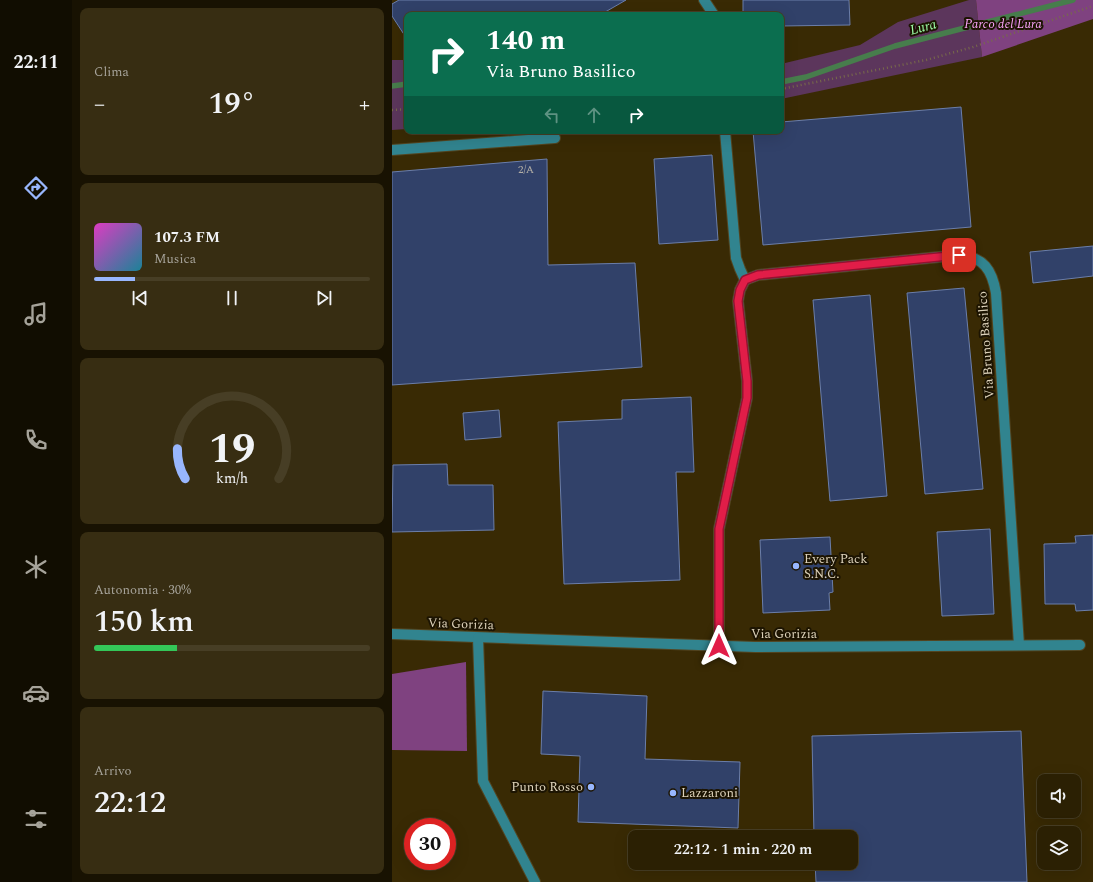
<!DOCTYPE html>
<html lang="it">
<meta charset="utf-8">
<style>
:root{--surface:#2b2003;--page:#372d12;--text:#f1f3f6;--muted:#a6a39a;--line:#473e25;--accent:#98b6fd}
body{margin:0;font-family:Spectral,serif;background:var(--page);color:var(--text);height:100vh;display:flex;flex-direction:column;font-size:15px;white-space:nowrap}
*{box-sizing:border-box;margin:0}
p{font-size:13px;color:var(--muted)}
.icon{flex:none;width:22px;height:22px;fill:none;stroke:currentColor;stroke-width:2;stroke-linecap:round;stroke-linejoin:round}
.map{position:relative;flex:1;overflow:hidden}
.panel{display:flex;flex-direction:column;gap:8px;padding:8px;background:#181202;width:320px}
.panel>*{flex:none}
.guide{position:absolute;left:12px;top:12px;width:380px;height:122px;border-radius:8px;box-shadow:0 4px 16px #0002,0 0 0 1px var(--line);background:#0b6e4f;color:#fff;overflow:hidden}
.controls{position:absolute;left:645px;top:774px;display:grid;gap:8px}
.controls a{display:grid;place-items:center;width:44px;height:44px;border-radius:8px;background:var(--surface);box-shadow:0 4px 16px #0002,0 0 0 1px var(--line);font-size:20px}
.speed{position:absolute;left:12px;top:818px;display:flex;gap:8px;font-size:20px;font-weight:700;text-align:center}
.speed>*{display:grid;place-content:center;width:52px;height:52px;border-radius:50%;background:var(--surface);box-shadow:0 4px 16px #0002,0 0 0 1px var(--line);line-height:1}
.speed .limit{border:6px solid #d22;background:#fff;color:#111}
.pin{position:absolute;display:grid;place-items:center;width:34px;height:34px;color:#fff;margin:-17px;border-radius:8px;box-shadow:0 2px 6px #0006}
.me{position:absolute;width:44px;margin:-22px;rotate:0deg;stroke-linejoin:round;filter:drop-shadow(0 0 3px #0008)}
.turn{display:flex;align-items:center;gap:14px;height:84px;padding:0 16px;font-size:18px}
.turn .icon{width:52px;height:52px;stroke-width:2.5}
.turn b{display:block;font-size:28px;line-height:34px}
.lanes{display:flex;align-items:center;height:38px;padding:0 16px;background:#0003;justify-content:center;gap:20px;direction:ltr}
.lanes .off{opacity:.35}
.big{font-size:30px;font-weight:600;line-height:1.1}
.panel .widget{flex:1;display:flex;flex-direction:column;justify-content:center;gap:6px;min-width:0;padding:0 14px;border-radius:8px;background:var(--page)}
.panel .dial{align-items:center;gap:0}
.dial svg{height:104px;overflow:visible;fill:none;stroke:var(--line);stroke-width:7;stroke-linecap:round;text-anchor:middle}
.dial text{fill:var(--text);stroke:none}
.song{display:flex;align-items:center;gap:12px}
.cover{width:48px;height:48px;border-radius:6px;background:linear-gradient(135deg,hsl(310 70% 55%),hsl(190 70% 35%))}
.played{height:4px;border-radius:2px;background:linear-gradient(90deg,var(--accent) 15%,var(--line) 15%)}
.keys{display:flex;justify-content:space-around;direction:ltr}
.heat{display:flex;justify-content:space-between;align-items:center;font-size:22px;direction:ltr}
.charge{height:6px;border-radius:3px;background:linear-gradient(90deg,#34c759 30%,var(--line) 0)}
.trip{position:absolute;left:236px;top:830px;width:230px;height:40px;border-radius:8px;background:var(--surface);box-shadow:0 4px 16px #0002,0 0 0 1px var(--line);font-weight:600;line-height:40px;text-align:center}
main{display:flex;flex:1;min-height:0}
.dock{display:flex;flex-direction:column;width:72px;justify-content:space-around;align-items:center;background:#110d01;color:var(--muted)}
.dock .icon{width:28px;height:28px}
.dock .active{color:var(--accent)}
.dock b{font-size:18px;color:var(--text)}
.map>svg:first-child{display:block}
.green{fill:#5c365c}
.forest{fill:#7f4280}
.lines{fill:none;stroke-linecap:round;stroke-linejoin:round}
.stream{stroke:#477d4c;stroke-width:5.5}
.building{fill:#314169;stroke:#6b7eaa}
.minor-casing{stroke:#534521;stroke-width:12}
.path{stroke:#786a4a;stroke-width:2.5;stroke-dasharray:1 3;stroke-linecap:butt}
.minor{stroke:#31848f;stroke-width:10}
.route-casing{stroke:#92132f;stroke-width:10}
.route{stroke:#e11d48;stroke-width:7}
.poi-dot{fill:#98b6fd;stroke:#1c1402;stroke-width:1.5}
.labels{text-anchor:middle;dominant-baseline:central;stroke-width:4;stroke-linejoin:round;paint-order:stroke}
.number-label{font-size:11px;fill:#b2aea6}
.park-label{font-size:13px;font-style:italic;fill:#f9a3fa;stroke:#1c1402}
.street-label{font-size:13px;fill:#ddd2ba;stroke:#1c1402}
.poi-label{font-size:13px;fill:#ddd2ba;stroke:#1c1402;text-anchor:start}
.water-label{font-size:14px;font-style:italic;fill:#9dfda6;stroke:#1c1402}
</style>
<main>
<nav class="dock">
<b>22:11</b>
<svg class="icon active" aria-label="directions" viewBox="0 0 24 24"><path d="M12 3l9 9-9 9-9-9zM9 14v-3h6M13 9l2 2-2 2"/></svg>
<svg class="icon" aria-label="music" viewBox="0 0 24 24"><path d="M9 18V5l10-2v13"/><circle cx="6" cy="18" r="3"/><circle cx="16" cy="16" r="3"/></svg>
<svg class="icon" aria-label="phone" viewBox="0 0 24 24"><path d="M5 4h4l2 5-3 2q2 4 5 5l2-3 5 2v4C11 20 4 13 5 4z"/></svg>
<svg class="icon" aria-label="climate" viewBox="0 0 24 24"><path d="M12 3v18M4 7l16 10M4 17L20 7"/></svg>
<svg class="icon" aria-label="car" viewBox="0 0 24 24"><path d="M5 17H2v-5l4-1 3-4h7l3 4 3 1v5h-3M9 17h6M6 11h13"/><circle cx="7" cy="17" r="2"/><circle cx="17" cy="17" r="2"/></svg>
<svg class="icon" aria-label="filters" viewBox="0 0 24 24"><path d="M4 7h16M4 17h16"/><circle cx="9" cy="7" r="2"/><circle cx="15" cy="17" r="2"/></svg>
</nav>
<section class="panel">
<div class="widget"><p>Clima</p>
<div class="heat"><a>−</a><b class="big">19°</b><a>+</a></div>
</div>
<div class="widget">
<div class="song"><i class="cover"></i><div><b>107.3 FM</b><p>Musica</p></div></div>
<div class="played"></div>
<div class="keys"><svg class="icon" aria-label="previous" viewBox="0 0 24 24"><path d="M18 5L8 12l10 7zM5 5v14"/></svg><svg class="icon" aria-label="pause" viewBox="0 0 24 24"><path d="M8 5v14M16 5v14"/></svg><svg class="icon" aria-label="next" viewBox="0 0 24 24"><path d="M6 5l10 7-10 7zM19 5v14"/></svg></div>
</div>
<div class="widget dial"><svg viewBox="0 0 100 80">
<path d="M14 69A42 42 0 1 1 86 69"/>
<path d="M14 69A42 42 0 0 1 8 46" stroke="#98b6fd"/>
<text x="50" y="56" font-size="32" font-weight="700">19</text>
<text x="50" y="72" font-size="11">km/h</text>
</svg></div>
<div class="widget"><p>Autonomia · 30%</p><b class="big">150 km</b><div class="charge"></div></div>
<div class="widget"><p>Arrivo</p><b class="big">22:12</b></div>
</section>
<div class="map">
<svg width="701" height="882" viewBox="0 0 701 882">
<rect width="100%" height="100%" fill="#392a04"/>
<!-- green -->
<g class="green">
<path d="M577,0H584L590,57L389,99V64L468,45L506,22Z"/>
<path d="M0,60H15V129L0,130Z"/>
</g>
<!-- forest -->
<g class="forest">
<path d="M584,0H701V19L590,57Z"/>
<path d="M74,662L75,751L0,750V674Z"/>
</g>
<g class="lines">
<!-- stream -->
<g class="stream">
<path d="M389,82L414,77L503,46L681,0"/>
<path d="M0,86L15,84"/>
</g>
</g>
<!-- building -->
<g class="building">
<path d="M7,0H234L208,15H15V39L0,16V4Z"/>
<path d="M351,0H457L458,25L389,26V15H351Z"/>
<path d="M569,107L579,227L371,245L361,131H389V122Z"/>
<path d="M320,155L326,240L267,244L262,159Z"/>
<path d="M155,159L156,265L243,263L250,367L0,385V172Z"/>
<path d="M701,246V276L641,283L638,252Z"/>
<path d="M572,288L591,489L533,494L515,293Z"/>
<path d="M478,295L495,496L438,501L421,300Z"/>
<path d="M299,397L302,472H284L288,580L172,584L166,422L230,419V400Z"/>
<path d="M107,410L109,437L73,440L71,413Z"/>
<path d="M55,464L56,485H101L102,530L0,532L1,465Z"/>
<path d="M598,529L602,614L550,616L545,532Z"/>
<path d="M701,535V610L684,611L683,604H653L652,544L684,543L683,536Z"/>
<path d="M438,537L441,592L437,593L438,610L371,613L368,540Z"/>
<path d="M151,691L255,696L253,759L348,762L346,828L186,822L188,756L149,754Z"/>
<path d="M629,731L635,882H424L423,863H459V837H422L420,736Z"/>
</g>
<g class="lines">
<!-- minor casing -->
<g class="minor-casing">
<g id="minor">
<path d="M312,0L322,15"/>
<path d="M333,131L344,258L348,269L353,280"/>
<path d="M0,150L163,138"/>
<path d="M353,280L366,275L567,255C592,257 600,270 604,293L627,645"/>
<path d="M0,634L363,647L688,645"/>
<path d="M86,638L91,781L143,882"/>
<path d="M327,646V529L355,398V381L346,301L348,290L353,280"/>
</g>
</g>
<!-- path -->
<g class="path">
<path d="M389,89L534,60L581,47L701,6"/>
<path d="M0,110L15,109"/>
</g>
<!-- minor -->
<use href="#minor" class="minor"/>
</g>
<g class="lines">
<!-- route casing -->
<g class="route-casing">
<path id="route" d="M327,646V529L355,398V381L346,301L348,290L353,280L366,275L567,255"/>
</g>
<!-- route -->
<use href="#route" class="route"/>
</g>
<!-- markers -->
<g class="poi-dot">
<circle cx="404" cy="566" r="4"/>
<circle cx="199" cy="787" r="4"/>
<circle cx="281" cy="793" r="4"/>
</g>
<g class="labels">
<!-- number labels -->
<g class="number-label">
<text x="134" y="169">2/A</text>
</g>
<!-- park labels -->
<g class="park-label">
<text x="611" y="24">Parco del Lura</text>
</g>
<!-- street labels -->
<g class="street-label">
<text transform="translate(594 345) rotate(-94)">Via Bruno Basilico</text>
<text transform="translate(69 624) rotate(2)">Via Gorizia</text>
<text x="392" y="634">Via Gorizia</text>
</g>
<!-- poi labels -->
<g class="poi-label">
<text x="412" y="559">Every Pack<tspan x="412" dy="15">S.N.C.</tspan></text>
<text x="191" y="787" text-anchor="end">Punto Rosso</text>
<text x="289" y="793">Lazzaroni</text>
</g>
<!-- water labels -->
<g class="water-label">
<text transform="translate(531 27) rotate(-15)">Lura</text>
</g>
</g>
</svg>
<div class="controls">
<a><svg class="icon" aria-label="sound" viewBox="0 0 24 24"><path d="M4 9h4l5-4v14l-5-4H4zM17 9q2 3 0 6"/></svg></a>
<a><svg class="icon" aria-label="layers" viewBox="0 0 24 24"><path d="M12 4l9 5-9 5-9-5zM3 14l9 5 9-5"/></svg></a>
</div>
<div class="speed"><div class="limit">30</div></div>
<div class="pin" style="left:567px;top:255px;background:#d93025"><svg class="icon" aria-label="arrive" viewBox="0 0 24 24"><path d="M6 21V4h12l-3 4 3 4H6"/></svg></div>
<svg class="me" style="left:327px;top:646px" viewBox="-20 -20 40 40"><path d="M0-17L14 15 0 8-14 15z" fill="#e11d48" stroke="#fff" stroke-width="4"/></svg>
<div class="trip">22:12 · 1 min · 220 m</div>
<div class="guide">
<div class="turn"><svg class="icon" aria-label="right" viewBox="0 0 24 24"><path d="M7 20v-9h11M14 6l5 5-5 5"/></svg><div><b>140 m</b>Via Bruno Basilico</div></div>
<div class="lanes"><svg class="icon off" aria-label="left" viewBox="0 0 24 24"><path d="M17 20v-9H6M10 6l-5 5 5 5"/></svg><svg class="icon off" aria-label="ahead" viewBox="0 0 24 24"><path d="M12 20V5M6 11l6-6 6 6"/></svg><svg class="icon" aria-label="right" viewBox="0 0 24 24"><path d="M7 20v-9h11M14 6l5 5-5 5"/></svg></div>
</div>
</div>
</main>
